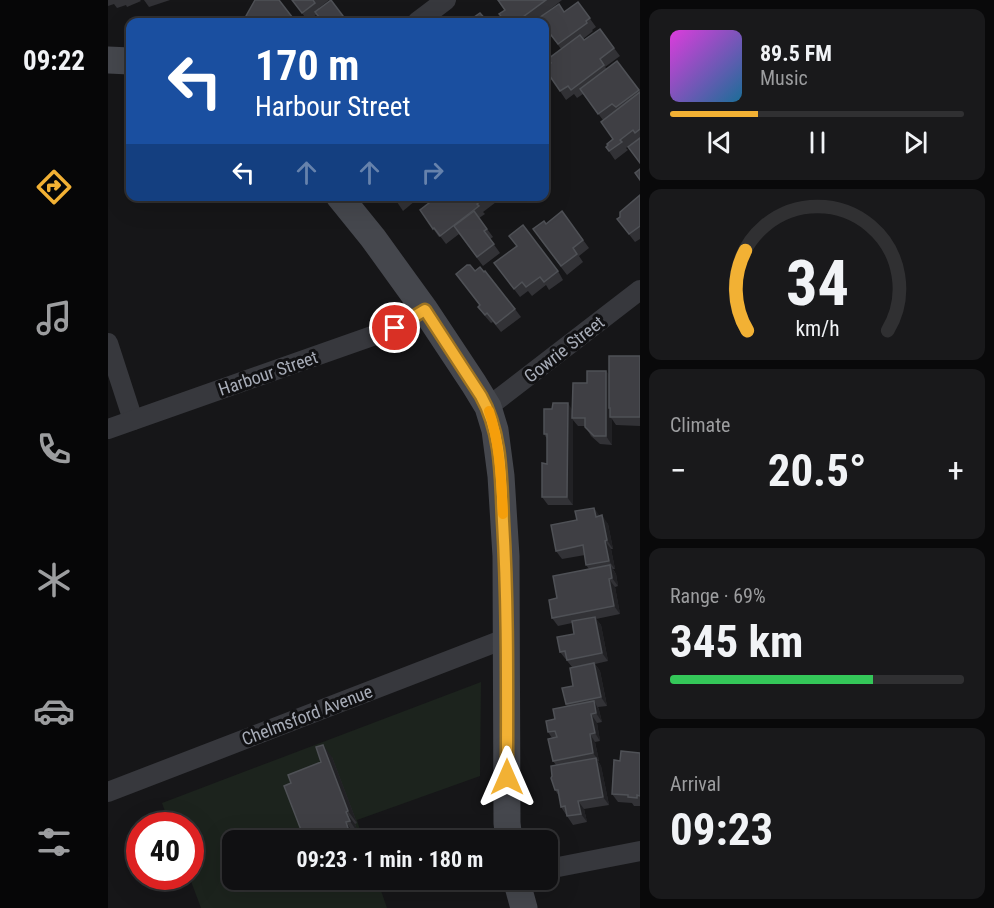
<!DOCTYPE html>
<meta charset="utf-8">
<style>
:root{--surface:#101012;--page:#19191b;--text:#f1f3f6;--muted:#9c9d9f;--line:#303032;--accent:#f2b134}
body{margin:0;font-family:"Roboto Condensed",sans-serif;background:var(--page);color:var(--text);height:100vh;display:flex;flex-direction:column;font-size:22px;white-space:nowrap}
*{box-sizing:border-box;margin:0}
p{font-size:20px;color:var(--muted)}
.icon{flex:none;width:33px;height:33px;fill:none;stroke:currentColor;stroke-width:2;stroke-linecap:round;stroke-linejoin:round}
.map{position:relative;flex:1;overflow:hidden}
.sheet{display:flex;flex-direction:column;gap:9px;padding:9px;background:#09090a;width:354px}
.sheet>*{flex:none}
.top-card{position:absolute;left:18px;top:18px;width:423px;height:183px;border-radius:12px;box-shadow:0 6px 24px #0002,0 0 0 2px var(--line);background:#1a4fa0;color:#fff;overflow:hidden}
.speed{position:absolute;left:18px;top:812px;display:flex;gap:12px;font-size:30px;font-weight:700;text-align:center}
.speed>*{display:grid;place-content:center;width:78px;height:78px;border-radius:50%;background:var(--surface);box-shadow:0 6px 24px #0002,0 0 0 2px var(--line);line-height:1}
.speed .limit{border:9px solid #d22;background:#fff;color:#111}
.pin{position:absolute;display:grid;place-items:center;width:51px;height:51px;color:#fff;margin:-26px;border:3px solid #fff;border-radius:50%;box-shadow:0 2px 6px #0007}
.me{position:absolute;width:66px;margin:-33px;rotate:0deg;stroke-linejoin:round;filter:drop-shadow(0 0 4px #0008)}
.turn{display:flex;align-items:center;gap:21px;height:126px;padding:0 30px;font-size:27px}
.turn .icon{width:78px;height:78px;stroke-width:2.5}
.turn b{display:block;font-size:42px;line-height:51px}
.lanes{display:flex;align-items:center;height:57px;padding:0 30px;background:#0003;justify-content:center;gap:30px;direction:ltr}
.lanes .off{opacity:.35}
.big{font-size:45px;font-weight:700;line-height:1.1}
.sheet .card{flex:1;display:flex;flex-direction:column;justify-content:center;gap:9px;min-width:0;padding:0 21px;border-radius:12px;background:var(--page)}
.sheet .dial{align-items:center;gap:0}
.dial svg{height:156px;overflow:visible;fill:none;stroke:var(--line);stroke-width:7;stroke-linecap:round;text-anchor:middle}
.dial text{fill:var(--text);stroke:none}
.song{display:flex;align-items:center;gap:18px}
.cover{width:72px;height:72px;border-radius:9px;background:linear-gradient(135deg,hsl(300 70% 55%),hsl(200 70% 35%))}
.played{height:6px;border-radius:3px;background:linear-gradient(90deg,var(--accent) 30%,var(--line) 30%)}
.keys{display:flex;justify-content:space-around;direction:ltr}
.heat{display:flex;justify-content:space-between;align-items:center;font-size:33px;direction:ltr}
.charge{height:9px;border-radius:4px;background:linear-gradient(90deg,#34c759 69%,var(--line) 0)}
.trip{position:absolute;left:114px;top:830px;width:336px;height:60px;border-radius:12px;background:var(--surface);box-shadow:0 6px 24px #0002,0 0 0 2px var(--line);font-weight:700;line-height:60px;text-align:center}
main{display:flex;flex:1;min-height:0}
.tabs{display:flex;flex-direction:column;width:108px;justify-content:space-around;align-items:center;background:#060607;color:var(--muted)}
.tabs .icon{width:42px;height:42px}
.tabs .current{color:var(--accent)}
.tabs b{font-size:27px;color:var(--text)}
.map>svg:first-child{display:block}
.pitch{fill:#1c231d}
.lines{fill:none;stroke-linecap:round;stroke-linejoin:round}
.street{stroke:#37383d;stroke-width:20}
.secondary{stroke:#45474d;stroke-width:27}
.wall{fill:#323236}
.shaded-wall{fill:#212124}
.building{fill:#3f3f44;stroke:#4f5156;stroke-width:1.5}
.route-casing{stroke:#9d7322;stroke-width:15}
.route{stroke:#f2b134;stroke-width:10}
.slow{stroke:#f59e0b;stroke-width:10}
.labels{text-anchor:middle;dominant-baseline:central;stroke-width:6;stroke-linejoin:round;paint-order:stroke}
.street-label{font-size:18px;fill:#a8adb8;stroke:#111113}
</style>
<main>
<nav class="tabs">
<b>09:22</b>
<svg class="icon current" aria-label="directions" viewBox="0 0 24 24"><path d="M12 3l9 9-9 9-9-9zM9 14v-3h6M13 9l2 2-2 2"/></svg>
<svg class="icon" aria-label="music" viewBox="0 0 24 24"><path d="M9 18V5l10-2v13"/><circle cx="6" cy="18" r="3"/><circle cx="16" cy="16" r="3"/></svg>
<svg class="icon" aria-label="phone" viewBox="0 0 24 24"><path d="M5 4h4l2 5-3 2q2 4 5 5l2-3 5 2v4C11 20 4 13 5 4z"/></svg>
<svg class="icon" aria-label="climate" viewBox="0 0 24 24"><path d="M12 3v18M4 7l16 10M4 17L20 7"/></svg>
<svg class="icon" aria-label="car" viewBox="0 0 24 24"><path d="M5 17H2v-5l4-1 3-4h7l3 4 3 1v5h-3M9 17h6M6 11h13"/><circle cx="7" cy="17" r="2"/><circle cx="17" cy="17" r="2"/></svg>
<svg class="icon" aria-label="filters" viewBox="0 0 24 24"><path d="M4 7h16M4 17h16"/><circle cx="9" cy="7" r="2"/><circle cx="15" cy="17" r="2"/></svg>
</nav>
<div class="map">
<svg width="532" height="908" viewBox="0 0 532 908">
<rect width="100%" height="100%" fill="#161618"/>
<!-- pitch -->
<path class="pitch" d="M373,682L372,776L249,820L255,840H124V879H269L279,908H93L81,876H82V825H62L54,803Z"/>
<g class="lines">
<!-- street -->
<g class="street">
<path d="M309,22L338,0"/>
<path d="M0,343L25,420"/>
<path d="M380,407L532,290"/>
<path d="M0,429L287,328L317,310"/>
<path d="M0,792L399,638"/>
<path d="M440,869L532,851"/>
</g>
<!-- secondary -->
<g class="secondary">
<path d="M0,60L22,61"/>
<path d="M231,196L265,238L317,310L366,384L380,407L387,430L393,476L398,556L399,823L401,840"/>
<path d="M408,879L416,908"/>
</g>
</g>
<!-- wall -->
<g class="wall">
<path d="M0,0H32L33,1L19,7L18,5L9,8L6,4L0,6Z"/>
<path d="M36,0H62L41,7Z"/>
<path d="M184,0H221L211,8V9L223,0L238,21L236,22H214L208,15L200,21Z"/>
<path d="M389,0H454L426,22H427H397V10Z"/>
<path d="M470,2L488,27L484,30L485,31L475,39L476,40L506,48L512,56L497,67L499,69L509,61L532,91V163L530,139L518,148L520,150L507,160L498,147L505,139L495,120L475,94L469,98L466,94L458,100L437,69L443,63L453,49L436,26Z"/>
<path d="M138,16L188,22H143Z"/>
<path d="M532,195V239L527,242L509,219Z"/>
<path d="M285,196H313L295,211Z"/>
<path d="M336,196H396L375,212L377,214L371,218L385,237L382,239L392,253L375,266L351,234L338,244L332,236L331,237L312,210Z"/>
<path d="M454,211L481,248L471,256L475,262L459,275L431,238L438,224Z"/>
<path d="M386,263L450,271L455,280L441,290L438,285L424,296L420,291L412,297Z"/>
<path d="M367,271L407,309L413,317L393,332L385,322L383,323L376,315L370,307L372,306L348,274Z"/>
<path d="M532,356V426L508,425L504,419V445L492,444L483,436L477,426H470L465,420V505H440L434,497L439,464V439L436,434L464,410L479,383L498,371L501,375Z"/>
<path d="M492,516L500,524L505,549H503L507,569H505L508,574L510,586L507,587L512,614L488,619L493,625L500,661L487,664L492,671L499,706L490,707L491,710L494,722L489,723L492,741L487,742L491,761H490L493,766L501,805L476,809L479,822L465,825L453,807L451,796L447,790L448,765L445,761L444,738L440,732L447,719L459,707L458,704L465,686L464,667L452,652L466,634L464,623L450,626L444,618L449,598L481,569L478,565L477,555L454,559L448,551Z"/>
<path d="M532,753V806H526L524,803L510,802L504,794L512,761Z"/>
<path d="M224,757L249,823L247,824L250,833L246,834L248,840H198L193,830L183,783L213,762Z"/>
</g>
<!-- shaded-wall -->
<g class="shaded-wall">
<path d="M498,371L504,379L502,408H501L504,412L502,417L504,419V445L498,436Z"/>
<path d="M460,403L465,411L464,418L465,420V505L459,497Z"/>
<path d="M486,508L492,516L488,517Z"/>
<path d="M494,515L500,524L505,549L499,540Z"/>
<path d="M497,541L503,549L507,569L501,561Z"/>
<path d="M502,565L508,574L510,586L504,578Z"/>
<path d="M501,579L507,587L512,614L506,606Z"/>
<path d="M487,617L493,625L500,661L494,653Z"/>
<path d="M486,663L492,671L499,706L493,697Z"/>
<path d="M486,701L491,710L494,722L488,713Z"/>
<path d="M483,714L489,723L492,741L487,733Z"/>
<path d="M482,734L487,742L491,761L485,753Z"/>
<path d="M215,745L224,757L249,823L240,811Z"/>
<path d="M488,758L493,766L501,805L495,797Z"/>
<path d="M470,801L476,809L479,822L473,814Z"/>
<path d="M238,812L247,824L250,833L242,821Z"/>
<path d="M238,822L246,834L248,840H245L243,837Z"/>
</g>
<!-- building -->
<g class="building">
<path d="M147,0H171L188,22H149L138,16Z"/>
<path d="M184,0H205L207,3L194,13Z"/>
<path d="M223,0L235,16L228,22H215L207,12Z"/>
<path d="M390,0H438L408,22H398L391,14L397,10Z"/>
<path d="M470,2L482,18L478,21L479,23L450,44L436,26V22H434L431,18L451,4L456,12Z"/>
<path d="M372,13L380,22H359Z"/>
<path d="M424,19L427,22H419Z"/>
<path d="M492,29L506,48L492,59L496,65L463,90L460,86L452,91L437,69L443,63L440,59L472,35L476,40Z"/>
<path d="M509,61L531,90L508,107L504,104L490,114L472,89Z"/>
<path d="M532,92V129L527,133L525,130L512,140L514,142L501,151L498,147L500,145L499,144L505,139L493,122Z"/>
<path d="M532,138V163L520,147Z"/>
<path d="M532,169V180L527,173Z"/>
<path d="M532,195V226L521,234L509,219L512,217V212Z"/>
<path d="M285,196H297L289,202Z"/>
<path d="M330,196L335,197L379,196L369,204L371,206L332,236L326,228L325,229L312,210Z"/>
<path d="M366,211L379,229L376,231L386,244L369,257L346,226Z"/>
<path d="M454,211L475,240L465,248L469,254L453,266L425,229L436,221L438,224Z"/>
<path d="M415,225L450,271L436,282L432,277L418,287L414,282L406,289L386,263L409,246L401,236Z"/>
<path d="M359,265H362L367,271L372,267L376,272L377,271L407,309L388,324L379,313L377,315L370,307L372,305L348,274Z"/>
<path d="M501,356H532V417H502V408H501Z"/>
<path d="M479,371H498V436H486L477,427V418H464L465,383H479Z"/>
<path d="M445,403H460L459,497H434V463L439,464V434H436V409H444Z"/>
<path d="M486,508L488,517L494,515L499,540L497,541L501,561L478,565L475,545L448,551L443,525L469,520L467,511Z"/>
<path d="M502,565L504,578L501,579L506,606L444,618L441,600L449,598L445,576Z"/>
<path d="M487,617L494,653L459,660L457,651L452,652L449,637L466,634L464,621Z"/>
<path d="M486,663L493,697L458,704L454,688L465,686L462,668Z"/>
<path d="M486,701L488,713L483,714L487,733L482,734L485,753L445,761L440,739L449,737L447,731L440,732L438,721L447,719L445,709Z"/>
<path d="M215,745L240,811L238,812L242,821L238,822L243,837L236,840H198L194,829L193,830L176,786L183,783L180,775L213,762L208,747Z"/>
<path d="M513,751L532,753V796L529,795V798L520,797V795L504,794L506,760L512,761Z"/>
<path d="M488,758L495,797L470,801L473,814L459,816L457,806L453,807L450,790H447L443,778L444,776L443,766Z"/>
</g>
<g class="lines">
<!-- route casing -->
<g class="route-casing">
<path id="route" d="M287,328L317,310L373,396C394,433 393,479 395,521C400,606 399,692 399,777"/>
</g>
<!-- route -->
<use href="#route" class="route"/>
<!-- slow -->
<path class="slow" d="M381,411C392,444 393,479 395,514"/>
</g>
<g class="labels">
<!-- street labels -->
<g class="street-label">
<text transform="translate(456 349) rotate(-38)">Gowrie Street</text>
<text transform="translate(160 373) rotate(-19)">Harbour Street</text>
<text transform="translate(199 715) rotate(-21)">Chelmsford Avenue</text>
</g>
</g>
</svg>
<div class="speed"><div class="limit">40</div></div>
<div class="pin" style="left:287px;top:328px;background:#d93025"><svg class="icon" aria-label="arrive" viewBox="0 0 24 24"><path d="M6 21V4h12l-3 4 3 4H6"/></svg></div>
<svg class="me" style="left:399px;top:777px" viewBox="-20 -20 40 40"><path d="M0-17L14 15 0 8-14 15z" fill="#f2b134" stroke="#fff" stroke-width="4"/></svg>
<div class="trip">09:23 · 1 min · 180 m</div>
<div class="top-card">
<div class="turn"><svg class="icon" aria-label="left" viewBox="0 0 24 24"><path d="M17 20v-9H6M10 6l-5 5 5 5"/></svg><div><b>170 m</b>Harbour Street</div></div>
<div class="lanes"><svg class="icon" aria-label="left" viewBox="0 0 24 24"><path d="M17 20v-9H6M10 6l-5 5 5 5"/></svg><svg class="icon off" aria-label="ahead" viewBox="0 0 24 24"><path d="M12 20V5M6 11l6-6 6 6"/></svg><svg class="icon off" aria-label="ahead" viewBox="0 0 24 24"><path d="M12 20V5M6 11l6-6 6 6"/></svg><svg class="icon off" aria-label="right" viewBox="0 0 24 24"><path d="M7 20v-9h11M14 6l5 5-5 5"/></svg></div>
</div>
</div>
<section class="sheet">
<div class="card">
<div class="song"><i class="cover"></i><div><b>89.5 FM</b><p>Music</p></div></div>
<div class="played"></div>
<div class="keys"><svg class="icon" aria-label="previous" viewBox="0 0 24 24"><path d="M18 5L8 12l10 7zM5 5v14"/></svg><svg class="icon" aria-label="pause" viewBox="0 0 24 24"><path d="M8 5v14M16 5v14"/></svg><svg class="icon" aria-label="next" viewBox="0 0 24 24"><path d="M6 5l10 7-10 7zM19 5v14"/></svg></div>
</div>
<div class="card dial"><svg viewBox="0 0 100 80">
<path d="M14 69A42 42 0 1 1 86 69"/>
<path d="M14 69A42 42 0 0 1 13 28" stroke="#f2b134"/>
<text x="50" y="56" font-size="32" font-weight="700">34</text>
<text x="50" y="72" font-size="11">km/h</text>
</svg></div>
<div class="card"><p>Climate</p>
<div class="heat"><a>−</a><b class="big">20.5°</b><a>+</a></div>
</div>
<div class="card"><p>Range · 69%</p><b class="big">345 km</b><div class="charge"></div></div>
<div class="card"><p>Arrival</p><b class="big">09:23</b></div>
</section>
</main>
